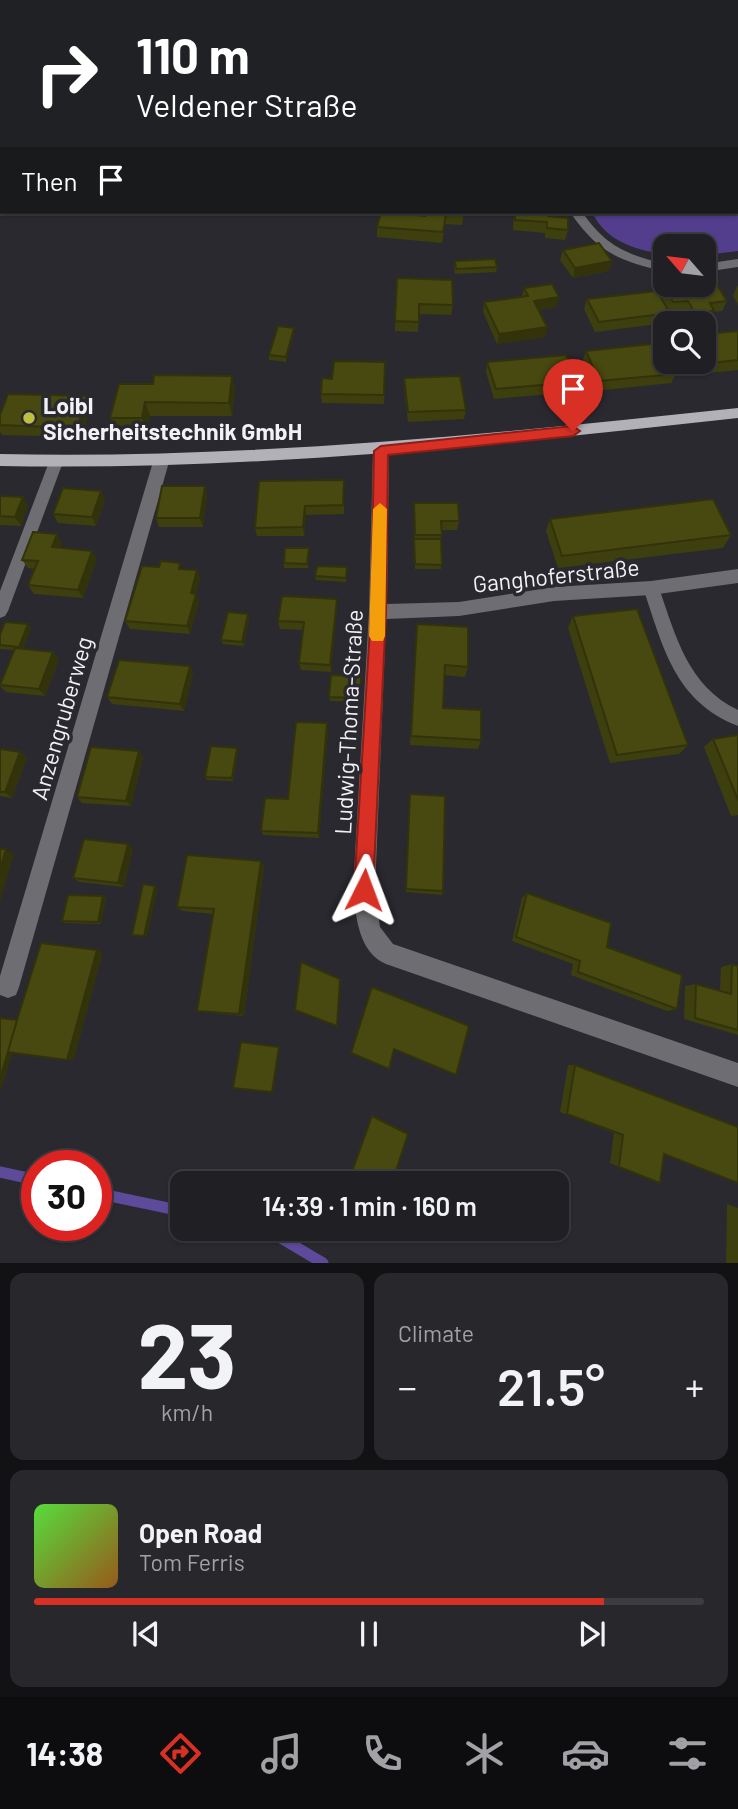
<!DOCTYPE html>
<meta charset="utf-8">
<style>
:root{--surface:#201f24;--page:#28272c;--text:#f1f3f6;--muted:#a2a2a6;--line:#3d3d41;--accent:#d93025}
body{margin:0;font-family:Barlow,sans-serif;background:var(--page);color:var(--text);height:100vh;display:flex;flex-direction:column;font-size:26px;white-space:nowrap}
*{box-sizing:border-box;margin:0}
p{font-size:23px;color:var(--muted)}
.icon{flex:none;width:38px;height:38px;fill:none;stroke:currentColor;stroke-width:2;stroke-linecap:round;stroke-linejoin:round}
.map{position:relative;height:1263px;overflow:hidden}
.side{display:flex;flex-direction:column;gap:10px;padding:10px;background:#121114;flex:1}
.side>*{flex:none}
.hud{position:absolute;left:0px;top:0px;width:738px;height:214px;box-shadow:0 2px 5px #0004,0 0 0 2px var(--line);background:#202124;color:#fff;overflow:hidden}
.needle{width:46px;rotate:298deg}
.controls{position:absolute;left:653px;top:234px;display:grid;gap:14px}
.controls a{display:grid;place-items:center;width:63px;height:63px;border-radius:14px;background:var(--surface);box-shadow:0 2px 5px #0004,0 0 0 2px var(--line);font-size:35px}
.speed{position:absolute;left:21px;top:1150px;display:flex;gap:14px;font-size:35px;font-weight:700;text-align:center}
.speed>*{display:grid;place-content:center;width:91px;height:91px;border-radius:50%;background:var(--surface);box-shadow:0 2px 5px #0004,0 0 0 2px var(--line);line-height:1}
.speed .limit{border:10px solid #d22;background:#fff;color:#111}
.pin{position:absolute;display:grid;place-items:center;width:60px;height:60px;color:#fff;margin:-72px -30px;border-radius:50% 50% 50% 0;rotate:-45deg;box-shadow:0 0 7px #0007}
.pin .icon{rotate:45deg}
.me{position:absolute;width:77px;margin:-38px;rotate:3deg;stroke-linejoin:round;filter:drop-shadow(0 0 5px #0008)}
.turn{display:flex;align-items:center;gap:24px;height:147px;padding:0 21px;font-size:32px}
.turn .icon{width:91px;height:91px;stroke-width:2.5}
.turn b{display:block;font-size:49px;line-height:60px}
.then{display:flex;align-items:center;height:66px;padding:0 21px;background:#0003;gap:14px;font-size:26px}
.big{font-size:52px;font-weight:600;line-height:1.1}
.side .widget{flex:1;display:flex;flex-direction:column;justify-content:center;gap:10px;min-width:0;padding:0 24px;border-radius:14px;background:var(--page)}
.side .dial{align-items:center;gap:0}
.dial b{font-size:91px;line-height:1}
.song{display:flex;align-items:center;gap:21px}
.cover{width:84px;height:84px;border-radius:10px;background:linear-gradient(135deg,hsl(110 70% 55%),hsl(30 70% 35%))}
.played{height:7px;border-radius:4px;background:linear-gradient(90deg,var(--accent) 85%,var(--line) 85%)}
.keys{display:flex;justify-content:space-around;direction:ltr}
.heat{display:flex;justify-content:space-between;align-items:center;font-size:38px;direction:ltr}
.side .tiles{flex:1;display:grid;gap:10px;grid-template-columns:1fr 1fr}
.widget:last-child{grid-column:span 2}
.trip{position:absolute;left:170px;top:1171px;width:399px;height:70px;border-radius:14px;background:var(--surface);box-shadow:0 2px 5px #0004,0 0 0 2px var(--line);font-weight:600;line-height:70px;text-align:center}
.tab-bar{display:flex;height:112px;justify-content:space-around;align-items:center;background:#0d0c0e;color:var(--muted)}
.tab-bar .icon{width:49px;height:49px}
.tab-bar .current{color:var(--accent)}
.tab-bar b{font-size:32px;color:var(--text)}
.map>svg:first-child{display:block}
.forest{fill:#523e8d}
.lines{fill:none;stroke-linecap:round;stroke-linejoin:round}
.stream{stroke:#5e4a9b;stroke-width:11}
.service{fill:#6e6d71;fill-rule:evenodd}
.minor{fill:#6e6d71;fill-rule:evenodd}
.primary{fill:#b2b1b8;fill-rule:evenodd}
.wall{fill:#3e3f0e}
.shaded-wall{fill:#32330b}
.building{fill:#484910;stroke:#32330b;stroke-width:2}
.route{fill:#d93025;stroke:#8d1f18;stroke-width:2}
.slow{fill:#f59e0b}
.poi-dot{fill:#bebf42;stroke:#2a2930;stroke-width:2.5}
.labels{text-anchor:middle;dominant-baseline:central;stroke-width:7;stroke-linejoin:round;paint-order:stroke}
.poi-label{font-size:23px;font-weight:bold;fill:#f2f1f6;stroke:#2a2930;text-anchor:start}
.street-label{font-size:23px;fill:#f2f1f6;stroke:#2a2930}
</style>
<div class="map">
<svg width="738" height="1263" viewBox="0 0 738 1263">
<rect width="100%" height="100%" fill="#2a2930"/>
<!-- forest -->
<path class="forest" d="M483,0H738V251L704,255V247H665V255C635,249 606,242 592,212H737V2H480Z"/>
<g class="lines">
<!-- stream -->
<g class="stream">
<path d="M0,1172L37,1180"/>
<path d="M96,1193L182,1211"/>
<path d="M264,1228L323,1263"/>
</g>
<!-- service -->
<g class="service">
<path d="M56,457L63,462L8,611L5,616L0,618V591L49,462Z"/>
<path d="M651,582L656,583L659,588C676,637 688,686 738,710V726C674,701 663,646 643,588L646,583Z"/>
</g>
<!-- minor -->
<g class="minor">
<path d="M168,0H177L178,2H169Z"/>
<path d="M388,0H399L387,2Z"/>
<path d="M442,0H455L456,2H443Z"/>
<rect x="0" y="60" width="2" height="6"/>
<rect x="0" y="159" width="2" height="6"/>
<path d="M570,212H582C606,246 625,254 665,264V272C618,260 598,253 570,212Z"/>
<path d="M738,259V267L704,272V264Z"/>
<path d="M381,445L389,451L387,604L459,602L554,587L651,581L738,569V583L651,595L554,601L459,616L386,619L375,890L380,927L393,944L738,1063V1087L386,964C358,952 356,916 353,890L369,612L373,451Z"/>
<path d="M161,456L169,462L19,987L16,995L8,998L0,995V976L153,462Z"/>
</g>
<!-- primary -->
<path class="primary" d="M738,408V418C492,445 248,471 0,466V454C248,459 492,434 738,408Z"/>
</g>
<!-- wall -->
<g class="wall">
<rect x="111" y="0" width="48" height="2"/>
<path d="M191,0H235V2H192Z"/>
<rect x="274" y="0" width="48" height="2"/>
<path d="M418,212H464L462,225L445,224L442,243L377,237V227L417,215Z"/>
<path d="M514,212H548V216L568,230L565,240L545,238V233L513,230Z"/>
<path d="M563,250L609,271L573,278L560,260Z"/>
<path d="M455,261L497,267L496,272L455,274L454,267Z"/>
<path d="M397,278L453,305L451,315L419,314L418,332L395,331Z"/>
<path d="M737,286H738V305L733,296Z"/>
<path d="M524,288L557,307L539,310L547,327L545,337L497,344L483,312L484,302L522,296Z"/>
<path d="M666,290L727,301L722,311L713,312L709,321L691,323L684,311L670,312L666,323L595,332L584,309L587,299H662Z"/>
<path d="M294,328V333L286,362L269,360V355Z"/>
<path d="M738,331V370L698,374L691,362H704Z"/>
<path d="M586,351L676,374L671,383L595,391L583,360Z"/>
<path d="M385,362L384,404L322,403L321,394L332,379Z"/>
<path d="M487,362L576,382L573,392L494,399L486,372Z"/>
<path d="M232,376L235,389L232,416H150L147,432H116L110,418L153,384Z"/>
<path d="M404,378L466,410L464,419L408,422L404,388Z"/>
<path d="M91,406L81,437L2,435L0,432V415Z"/>
<path d="M344,480V514L306,515L304,536H257L255,528Z"/>
<path d="M205,486L207,495L203,527H159L156,518Z"/>
<path d="M0,496L28,506L21,526L0,525Z"/>
<path d="M105,500L96,526L58,523L53,514Z"/>
<path d="M414,503L459,521L457,530H441V569H415Z"/>
<path d="M550,519L731,535L723,548L558,568L546,531Z"/>
<path d="M62,543L60,548L97,559L83,598L34,594L28,585L35,569L28,568L22,560Z"/>
<path d="M309,553L308,568H284V563Z"/>
<path d="M182,569L197,570L200,579L196,594L199,602L190,634L130,629L125,621Z"/>
<path d="M347,572L346,582L316,580L315,576Z"/>
<path d="M337,607L331,672L301,670L299,663L303,630L280,629L278,621Z"/>
<path d="M248,614L249,618L244,646L223,644L221,640Z"/>
<path d="M573,616L688,745L679,754L610,763L568,628Z"/>
<path d="M28,624L31,628L23,649L53,652L59,660L45,696L6,692L0,686V683L14,650L0,649V635Z"/>
<path d="M417,624L468,667L465,677L444,675L443,708L481,740L478,749L410,745Z"/>
<path d="M190,666L193,674L184,711L112,704L107,697Z"/>
<path d="M361,676L360,702L330,701L329,697Z"/>
<path d="M327,723L328,730L319,838L263,835L261,831L288,799Z"/>
<path d="M738,735V815L731,816L704,747L713,739Z"/>
<path d="M237,748L238,751L233,781L207,780L205,777Z"/>
<path d="M0,749L20,752L27,758L12,798L0,796Z"/>
<path d="M139,751L143,757L131,806L82,803L77,797Z"/>
<path d="M410,794L443,891L442,895L406,892Z"/>
<path d="M133,848L124,887L80,882L73,878Z"/>
<path d="M261,861L264,867L244,1016L202,1012L197,1011L213,914L183,911L177,907Z"/>
<path d="M527,893L607,947L677,1009L667,1011L571,975L573,964L512,941L522,898Z"/>
<path d="M103,896L106,898L101,924L65,923L62,921Z"/>
<path d="M732,964L738,966V1035L684,1019L685,986L696,984L720,991L721,967Z"/>
<path d="M568,1065H575L738,1183L664,1155L660,1183L610,1163L614,1133L560,1112Z"/>
<path d="M727,1204L738,1208V1263H726Z"/>
</g>
<!-- shaded-wall -->
<g class="shaded-wall">
<path d="M151,0H159V2H146Z"/>
<path d="M214,0H235V2H209Z"/>
<path d="M304,0H322V2H299Z"/>
<path d="M0,70L2,75V80L0,83Z"/>
<path d="M612,261L609,271L573,278L575,268Z"/>
<path d="M559,297L557,307L532,311L534,301Z"/>
<path d="M547,327L545,337L497,344L499,334Z"/>
<path d="M294,328V333L286,362V357Z"/>
<path d="M232,376L235,389L232,416L229,403Z"/>
<path d="M87,396L91,406L81,437L77,428Z"/>
<path d="M145,402L150,416L147,432L142,418Z"/>
<path d="M205,486L207,495L203,527L200,518Z"/>
<path d="M101,491L105,500L96,526L92,517Z"/>
<path d="M23,497L28,506L21,526L15,517Z"/>
<path d="M305,506L306,515L304,536L303,527Z"/>
<path d="M57,534L62,543L57,556L52,547Z"/>
<path d="M92,551L97,559L83,598L78,590Z"/>
<path d="M197,570L200,579L196,594L199,602L190,634L187,626L191,593Z"/>
<path d="M337,599V607L331,672L330,665Z"/>
<path d="M248,614L249,618L244,646L242,642Z"/>
<path d="M28,624L31,628L22,651L19,647Z"/>
<path d="M53,652L59,660L45,696L39,689Z"/>
<path d="M190,666L193,674L184,711L180,704Z"/>
<path d="M327,723L328,730L319,838L318,833Z"/>
<path d="M237,748L238,751L233,781L232,778Z"/>
<path d="M139,751L143,757L131,806L126,801Z"/>
<path d="M20,752L27,758L12,798L5,792Z"/>
<path d="M128,844L133,848L124,887L118,883Z"/>
<path d="M6,849L14,854L0,902V870Z"/>
<path d="M261,861L264,867L244,1016L239,1014Z"/>
<path d="M155,886L158,888L147,937L144,936Z"/>
<path d="M103,896L106,898L101,924L98,922Z"/>
<path d="M97,950L103,953L74,1060H67Z"/>
<path d="M19,1021H23L0,1093V1079Z"/>
<path d="M279,1047H280L273,1092H272Z"/>
<path d="M372,1115L407,1132L408,1134L372,1116Z"/>
</g>
<!-- building -->
<g class="building">
<path d="M287,0H304L299,2H290Z"/>
<path d="M381,212L425,216V213L418,212H464V215L446,214L443,232L377,227Z"/>
<path d="M515,212H548V216L568,218V230L547,228V222L515,220Z"/>
<path d="M599,243L612,261L575,268L563,250Z"/>
<path d="M495,259L497,267L456,269L455,261Z"/>
<path d="M397,278L452,280L453,305L419,304V322L395,321Z"/>
<path d="M552,284L559,297L534,301L547,327L499,334L484,302L528,296L524,288Z"/>
<path d="M717,285L727,301L710,303L714,311L695,313L688,301L673,302L666,290Z"/>
<path d="M657,291L670,313L599,322L587,299Z"/>
<path d="M278,326L294,328L286,357L269,355Z"/>
<path d="M738,331V360L702,364L701,362H704V334Z"/>
<path d="M661,343L665,352V362H670L676,374L599,381L586,351Z"/>
<path d="M566,355L576,382L496,389L487,362Z"/>
<path d="M334,361L385,362L384,395L321,394L322,378L332,379Z"/>
<path d="M154,375L232,376L229,403L145,402L142,418H110L119,384H153Z"/>
<path d="M460,376L466,410L408,412L404,378Z"/>
<path d="M8,394L87,396L77,428L0,425V415Z"/>
<path d="M344,480L343,505L305,506L303,527L255,528L259,481Z"/>
<path d="M162,486H205L200,518H156Z"/>
<path d="M63,488L101,491L92,517L53,514Z"/>
<path d="M0,496L23,497L15,517L0,516Z"/>
<path d="M713,499L731,535L562,556L550,519Z"/>
<path d="M414,503H458L459,521H441L442,535H415Z"/>
<path d="M33,532L57,534L52,547L92,551L78,590L28,585L38,561L22,560Z"/>
<path d="M414,539H441L442,565L415,564Z"/>
<path d="M285,548H309L307,564L284,563Z"/>
<path d="M161,561L180,563L179,569L197,570L191,593L196,594L187,626L125,621L142,566L159,567Z"/>
<path d="M317,566L347,567L346,578L315,576Z"/>
<path d="M282,596L337,599L330,665L299,663L304,622L278,621Z"/>
<path d="M637,609L688,745L617,755L573,616Z"/>
<path d="M228,612L248,614L242,642L221,640Z"/>
<path d="M5,622L28,624L19,647L0,645V635Z"/>
<path d="M417,624L468,627V667L445,665L443,708L481,710V740L411,736Z"/>
<path d="M15,648L53,652L39,689L0,685Z"/>
<path d="M119,660L190,666L180,704L107,697Z"/>
<path d="M331,675L361,676L360,698L329,697Z"/>
<path d="M296,722L327,723L318,833L261,831L265,798L288,799Z"/>
<path d="M738,735V800L713,739Z"/>
<path d="M211,746L237,748L232,778L205,777Z"/>
<path d="M91,747L139,751L126,801L77,797Z"/>
<path d="M0,749L20,752L5,792H0Z"/>
<path d="M410,794L445,796L443,891L406,889Z"/>
<path d="M84,839L128,844L118,883L73,878Z"/>
<path d="M0,849H6L0,870Z"/>
<path d="M187,855L261,861L239,1014L197,1011L214,909L177,907Z"/>
<path d="M143,884L155,886L144,936L132,935Z"/>
<path d="M527,893L611,923L607,947L682,975L677,1009L578,972L580,961L516,937Z"/>
<path d="M68,895L103,896L98,922L62,921Z"/>
<path d="M41,943L97,950L67,1060L7,1052Z"/>
<path d="M301,962L340,979L337,1026L295,1010Z"/>
<path d="M732,964L738,966V1030L695,1018L696,984L731,994Z"/>
<path d="M372,987L469,1026L456,1075L394,1049L389,1069L351,1053Z"/>
<path d="M0,1018L17,1020L0,1079Z"/>
<path d="M241,1042L279,1047L272,1092L233,1088Z"/>
<path d="M575,1065L738,1127V1183L664,1154L660,1183L619,1167L623,1135L567,1114Z"/>
<path d="M372,1116L408,1134L392,1183H379L353,1169Z"/>
</g>
<!-- route -->
<path class="route" d="M573,426L580,431L573,436L388,455L386,612L373,890L371,897L364,899L357,897L354,890L371,612L374,451L381,446Z"/>
<!-- slow -->
<path class="slow" d="M380,503L387,509L385,636L383,641H372L369,636L373,509Z"/>
<!-- markers -->
<circle class="poi-dot" cx="29" cy="418" r="7"/>
<g class="labels">
<!-- poi labels -->
<g class="poi-label">
<text x="43" y="405">Loibl<tspan x="43" dy="26">Sicherheitstechnik GmbH</tspan></text>
</g>
<!-- street labels -->
<g class="street-label">
<text transform="translate(556 575) rotate(-6)">Ganghoferstraße</text>
<text transform="translate(61 718) rotate(-74)">Anzengruberweg</text>
<text transform="translate(348 722) rotate(-87)">Ludwig-Thoma-Straße</text>
</g>
</g>
</svg>
<div class="controls">
<a><svg class="needle" viewBox="-14 -14 28 28"><path d="M0-13l5 13h-10z" fill="#e53935"/><path d="M0 13l5-13h-10z" fill="#a2a2a6"/></svg></a>
<a><svg class="icon" aria-label="search" viewBox="0 0 24 24"><circle cx="10" cy="10" r="6"/><path d="M15 15l6 6"/></svg></a>
</div>
<div class="speed"><div class="limit">30</div></div>
<div class="pin" style="left:573px;top:431px;background:#d93025"><svg class="icon" aria-label="arrive" viewBox="0 0 24 24"><path d="M6 21V4h12l-3 4 3 4H6"/></svg></div>
<svg class="me" style="left:364px;top:890px" viewBox="-20 -20 40 40"><path d="M0-17L14 15 0 8-14 15z" fill="#d93025" stroke="#fff" stroke-width="4"/></svg>
<div class="trip">14:39 · 1 min · 160 m</div>
<div class="hud">
<div class="turn"><svg class="icon" aria-label="right" viewBox="0 0 24 24"><path d="M7 20v-9h11M14 6l5 5-5 5"/></svg><div><b>110 m</b>Veldener Straße</div></div>
<div class="then">Then<svg class="icon" aria-label="arrive" viewBox="0 0 24 24"><path d="M6 21V4h12l-3 4 3 4H6"/></svg></div>
</div>
</div>
<section class="side">
<div class="tiles">
<div class="widget dial"><b>23</b><p>km/h</p></div>
<div class="widget"><p>Climate</p>
<div class="heat"><a>−</a><b class="big">21.5°</b><a>+</a></div>
</div>
<div class="widget">
<div class="song"><i class="cover"></i><div><b>Open Road</b><p>Tom Ferris</p></div></div>
<div class="played"></div>
<div class="keys"><svg class="icon" aria-label="previous" viewBox="0 0 24 24"><path d="M18 5L8 12l10 7zM5 5v14"/></svg><svg class="icon" aria-label="pause" viewBox="0 0 24 24"><path d="M8 5v14M16 5v14"/></svg><svg class="icon" aria-label="next" viewBox="0 0 24 24"><path d="M6 5l10 7-10 7zM19 5v14"/></svg></div>
</div>
</div>
</section>
<nav class="tab-bar">
<b>14:38</b>
<svg class="icon current" aria-label="directions" viewBox="0 0 24 24"><path d="M12 3l9 9-9 9-9-9zM9 14v-3h6M13 9l2 2-2 2"/></svg>
<svg class="icon" aria-label="music" viewBox="0 0 24 24"><path d="M9 18V5l10-2v13"/><circle cx="6" cy="18" r="3"/><circle cx="16" cy="16" r="3"/></svg>
<svg class="icon" aria-label="phone" viewBox="0 0 24 24"><path d="M5 4h4l2 5-3 2q2 4 5 5l2-3 5 2v4C11 20 4 13 5 4z"/></svg>
<svg class="icon" aria-label="climate" viewBox="0 0 24 24"><path d="M12 3v18M4 7l16 10M4 17L20 7"/></svg>
<svg class="icon" aria-label="car" viewBox="0 0 24 24"><path d="M5 17H2v-5l4-1 3-4h7l3 4 3 1v5h-3M9 17h6M6 11h13"/><circle cx="7" cy="17" r="2"/><circle cx="17" cy="17" r="2"/></svg>
<svg class="icon" aria-label="filters" viewBox="0 0 24 24"><path d="M4 7h16M4 17h16"/><circle cx="9" cy="7" r="2"/><circle cx="15" cy="17" r="2"/></svg>
</nav>
